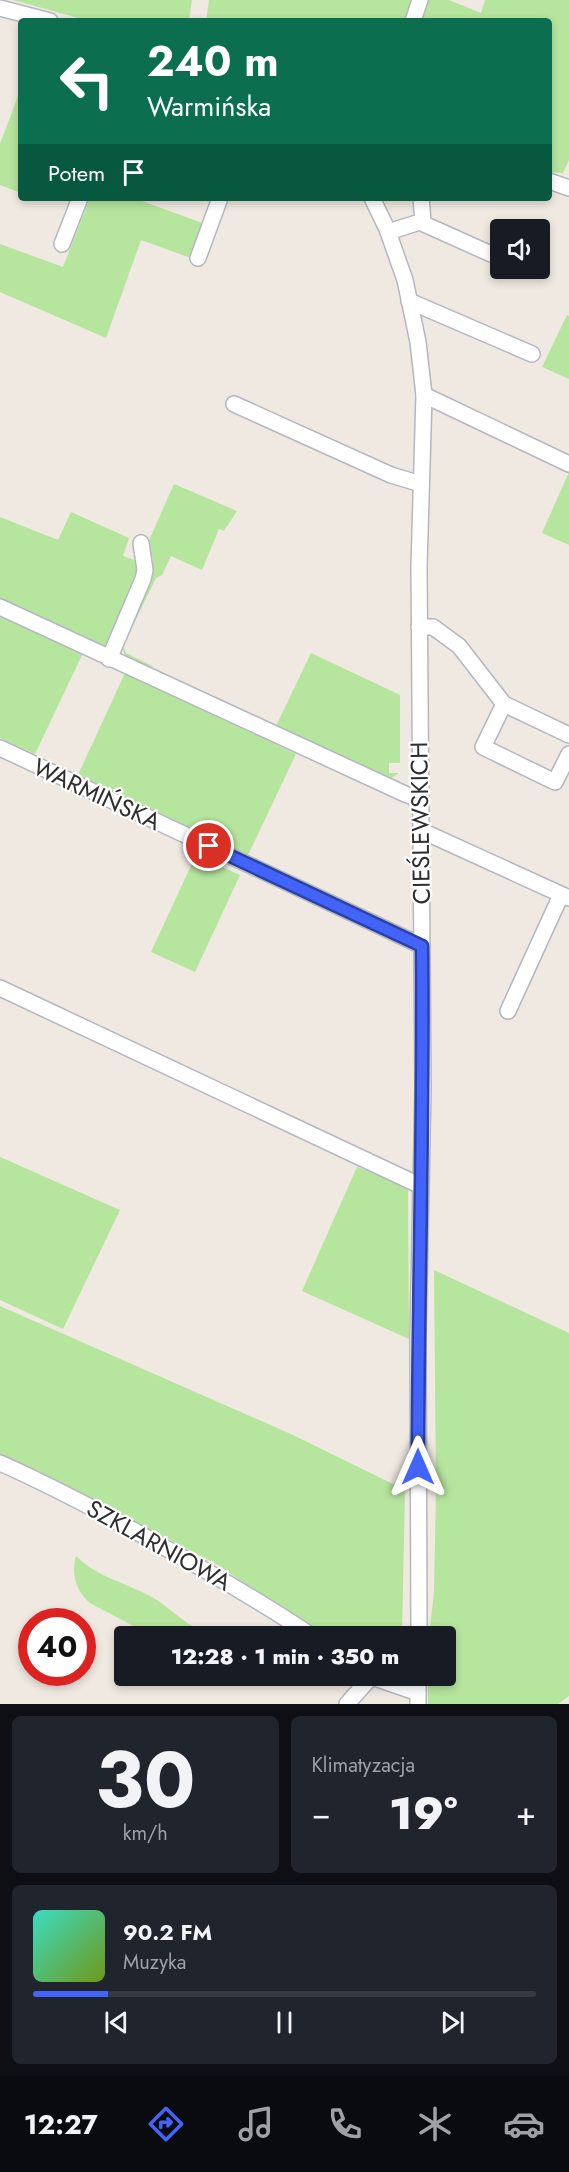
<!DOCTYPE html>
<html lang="pl">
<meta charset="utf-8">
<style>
:root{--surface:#171b24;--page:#20242c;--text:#f1f3f6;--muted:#9ea1a6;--line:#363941;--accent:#4264fb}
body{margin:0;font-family:Jost,sans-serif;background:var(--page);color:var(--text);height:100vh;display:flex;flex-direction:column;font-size:22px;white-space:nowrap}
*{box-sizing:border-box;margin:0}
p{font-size:20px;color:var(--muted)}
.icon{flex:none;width:33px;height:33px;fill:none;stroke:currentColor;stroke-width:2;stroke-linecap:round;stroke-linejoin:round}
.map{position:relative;height:1704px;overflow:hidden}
.drawer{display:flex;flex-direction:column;gap:12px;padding:12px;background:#0d0f14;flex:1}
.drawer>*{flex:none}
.guide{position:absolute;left:18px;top:18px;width:534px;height:183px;border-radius:6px;box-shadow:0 3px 9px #0003;background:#0b6e4f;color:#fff;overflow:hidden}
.tools{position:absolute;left:490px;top:219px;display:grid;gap:12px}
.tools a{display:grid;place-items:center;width:60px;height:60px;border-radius:6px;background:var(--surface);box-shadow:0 3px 9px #0003;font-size:30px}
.speed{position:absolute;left:18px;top:1608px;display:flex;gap:12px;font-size:30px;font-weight:700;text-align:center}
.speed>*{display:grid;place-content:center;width:78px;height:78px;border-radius:50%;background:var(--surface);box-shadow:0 3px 9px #0003;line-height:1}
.speed .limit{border:9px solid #d22;background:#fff;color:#111}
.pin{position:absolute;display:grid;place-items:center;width:51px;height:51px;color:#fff;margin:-26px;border:3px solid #fff;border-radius:50%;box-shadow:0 2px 6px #0007}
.me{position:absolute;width:66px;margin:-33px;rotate:0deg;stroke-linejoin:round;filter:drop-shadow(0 0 4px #0008)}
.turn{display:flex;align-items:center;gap:21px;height:126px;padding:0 30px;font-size:27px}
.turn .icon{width:78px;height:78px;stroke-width:2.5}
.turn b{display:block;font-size:42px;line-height:51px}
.then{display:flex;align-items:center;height:57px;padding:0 30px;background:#0003;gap:12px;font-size:22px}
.big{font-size:45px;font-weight:800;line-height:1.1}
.drawer .widget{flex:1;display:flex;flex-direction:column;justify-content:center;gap:9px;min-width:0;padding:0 21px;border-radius:9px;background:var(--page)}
.drawer .dial{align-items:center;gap:0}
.dial b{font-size:78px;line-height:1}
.song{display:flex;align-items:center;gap:18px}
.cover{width:72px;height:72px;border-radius:9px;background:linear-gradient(135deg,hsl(170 70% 55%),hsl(80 70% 35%))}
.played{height:6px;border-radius:3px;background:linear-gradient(90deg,var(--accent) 15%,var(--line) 15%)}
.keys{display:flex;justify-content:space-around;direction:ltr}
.heat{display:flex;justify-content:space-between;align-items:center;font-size:33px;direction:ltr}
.drawer .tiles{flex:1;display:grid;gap:12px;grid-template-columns:1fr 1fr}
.widget:last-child{grid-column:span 2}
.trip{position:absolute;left:114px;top:1626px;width:342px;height:60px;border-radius:6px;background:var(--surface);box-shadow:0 3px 9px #0003;font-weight:800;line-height:60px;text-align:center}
.dock{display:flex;height:96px;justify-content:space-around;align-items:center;background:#090b0e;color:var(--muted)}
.dock .icon{width:42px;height:42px}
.dock .active{color:var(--accent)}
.dock b{font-size:27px;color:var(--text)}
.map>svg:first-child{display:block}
.green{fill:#b6e59e}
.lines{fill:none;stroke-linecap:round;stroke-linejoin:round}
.minor-casing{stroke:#b4b7c1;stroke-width:18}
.minor{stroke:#fff;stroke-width:15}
.route-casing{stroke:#2b41a3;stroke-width:15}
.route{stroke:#4264fb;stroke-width:10}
.labels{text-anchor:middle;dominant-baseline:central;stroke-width:4.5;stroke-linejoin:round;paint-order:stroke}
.street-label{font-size:24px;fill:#2e2e2e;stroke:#fff}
</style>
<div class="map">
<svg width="569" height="1704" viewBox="0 0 569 1704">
<rect width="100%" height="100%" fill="#efe9e1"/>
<!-- green -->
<g class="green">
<path d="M13,0H192L189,21H89Z"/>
<path d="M209,0H414L407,21H206Z"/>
<path d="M426,0H449L481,13L485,0H569V160L563,173L549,172V21H419Z"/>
<path d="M21,88V193L0,185V144Z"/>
<path d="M90,198H134L205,224L191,258L141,240L106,338L0,292V244L63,267Z"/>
<path d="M567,315L569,316V379L542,367Z"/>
<path d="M569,472V545L542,533Z"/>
<path d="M174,484L237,511L224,531L219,529L202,570L171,556L162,575L156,578L123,646L126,653L154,667C139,669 123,659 121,644L153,560L152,556L148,555L147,545Z"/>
<path d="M71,512L129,538L123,556L137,561L138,577L111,643L105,648L0,602V517L58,540Z"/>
<path d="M0,613L83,653L35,754L0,738Z"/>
<path d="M311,653L400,695V763H389V773H399L390,779L276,726Z"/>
<path d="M125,673L296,754L248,855L78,775Z"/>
<path d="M196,855L240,875L195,972L151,952Z"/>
<path d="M0,1157L120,1210L63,1329L0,1300Z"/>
<path d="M357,1167L398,1181L408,1190L409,1339L302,1291Z"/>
<path d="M434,1270L569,1333V1696L558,1704H428V1676H446V1636H429L434,1592L436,1490Z"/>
<path d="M0,1306L293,1435L405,1490L402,1636H318L218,1565L37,1470L0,1454Z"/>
<path d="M76,1556C97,1577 124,1582 150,1596C165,1604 178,1617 192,1626L186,1636H152L90,1603C76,1591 71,1574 76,1556Z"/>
</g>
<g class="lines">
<!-- minor casing -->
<g class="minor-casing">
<g id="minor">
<path d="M0,8L50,21"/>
<path d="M413,21L420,0"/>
<path d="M549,181L569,188"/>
<path d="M372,198L387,229L405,280L418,342L424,395L419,567L423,1088L418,1334L419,1636"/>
<path d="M423,221L424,224L491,254"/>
<path d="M388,232L423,221L421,198"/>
<path d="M62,244L80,198"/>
<path d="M198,258L220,198"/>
<path d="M409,301L532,354"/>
<path d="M424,395L569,464"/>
<path d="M234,404L391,475L421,484"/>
<path d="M0,607L405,794L419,799"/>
<path d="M419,627H433L459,646L504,704L569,735"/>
<path d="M109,659L143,579L145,570L141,543"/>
<path d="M504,704L483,747L555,782L569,754"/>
<path d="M0,748L422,946"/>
<path d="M420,830L569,898"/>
<path d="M0,988L421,1186"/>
<path d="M508,1011L561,895"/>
<path d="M0,1463C52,1486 101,1512 151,1540C206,1570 260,1601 312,1636"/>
<path d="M369,1676L418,1693"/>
<path d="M347,1704L371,1677"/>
<path d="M418,1704V1676"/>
</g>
</g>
<!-- minor -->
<use href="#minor" class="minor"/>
</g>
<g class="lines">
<!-- route casing -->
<g class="route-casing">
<path id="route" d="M209,846L422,946C424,1120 418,1294 418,1467"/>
</g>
<!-- route -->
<use href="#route" class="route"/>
</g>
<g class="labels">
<!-- street labels -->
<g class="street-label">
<text transform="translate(97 794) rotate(25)">WARMIŃSKA</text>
<text transform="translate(420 823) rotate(-91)">CIEŚLEWSKICH</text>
<text transform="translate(159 1545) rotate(29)">SZKLARNIOWA</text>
</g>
</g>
</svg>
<div class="tools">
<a><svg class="icon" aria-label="sound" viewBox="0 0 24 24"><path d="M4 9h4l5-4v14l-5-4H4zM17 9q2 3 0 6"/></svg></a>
</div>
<div class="speed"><div class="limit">40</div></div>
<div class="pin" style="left:209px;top:846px;background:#d93025"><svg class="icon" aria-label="arrive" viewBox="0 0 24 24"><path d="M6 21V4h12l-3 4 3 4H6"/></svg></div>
<svg class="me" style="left:418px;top:1467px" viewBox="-20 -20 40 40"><path d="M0-17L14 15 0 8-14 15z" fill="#4264fb" stroke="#fff" stroke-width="4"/></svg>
<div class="trip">12:28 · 1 min · 350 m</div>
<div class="guide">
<div class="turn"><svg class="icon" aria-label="left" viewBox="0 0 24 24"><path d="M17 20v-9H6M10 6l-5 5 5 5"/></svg><div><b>240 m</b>Warmińska</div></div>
<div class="then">Potem<svg class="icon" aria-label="arrive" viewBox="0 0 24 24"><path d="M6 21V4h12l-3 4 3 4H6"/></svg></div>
</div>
</div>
<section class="drawer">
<div class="tiles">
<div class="widget dial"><b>30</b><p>km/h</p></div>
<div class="widget"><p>Klimatyzacja</p>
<div class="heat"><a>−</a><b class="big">19°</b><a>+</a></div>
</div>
<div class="widget">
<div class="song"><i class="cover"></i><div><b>90.2 FM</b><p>Muzyka</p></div></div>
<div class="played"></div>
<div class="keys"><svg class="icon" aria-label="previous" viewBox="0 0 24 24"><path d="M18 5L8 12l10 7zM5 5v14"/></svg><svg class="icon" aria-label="pause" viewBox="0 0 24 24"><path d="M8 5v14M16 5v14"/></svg><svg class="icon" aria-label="next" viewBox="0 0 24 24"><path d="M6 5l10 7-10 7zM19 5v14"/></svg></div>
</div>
</div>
</section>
<nav class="dock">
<b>12:27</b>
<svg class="icon active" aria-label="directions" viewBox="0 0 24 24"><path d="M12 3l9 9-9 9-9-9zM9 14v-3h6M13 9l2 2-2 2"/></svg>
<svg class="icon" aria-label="music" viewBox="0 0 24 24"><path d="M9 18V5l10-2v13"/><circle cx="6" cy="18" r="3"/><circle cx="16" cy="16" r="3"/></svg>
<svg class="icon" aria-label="phone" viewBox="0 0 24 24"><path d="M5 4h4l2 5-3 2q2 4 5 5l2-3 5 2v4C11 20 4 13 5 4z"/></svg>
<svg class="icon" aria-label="climate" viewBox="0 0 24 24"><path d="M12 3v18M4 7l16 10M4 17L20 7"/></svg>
<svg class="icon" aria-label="car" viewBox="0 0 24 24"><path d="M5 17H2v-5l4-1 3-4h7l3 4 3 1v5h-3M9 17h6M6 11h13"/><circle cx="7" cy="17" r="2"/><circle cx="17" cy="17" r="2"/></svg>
</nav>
